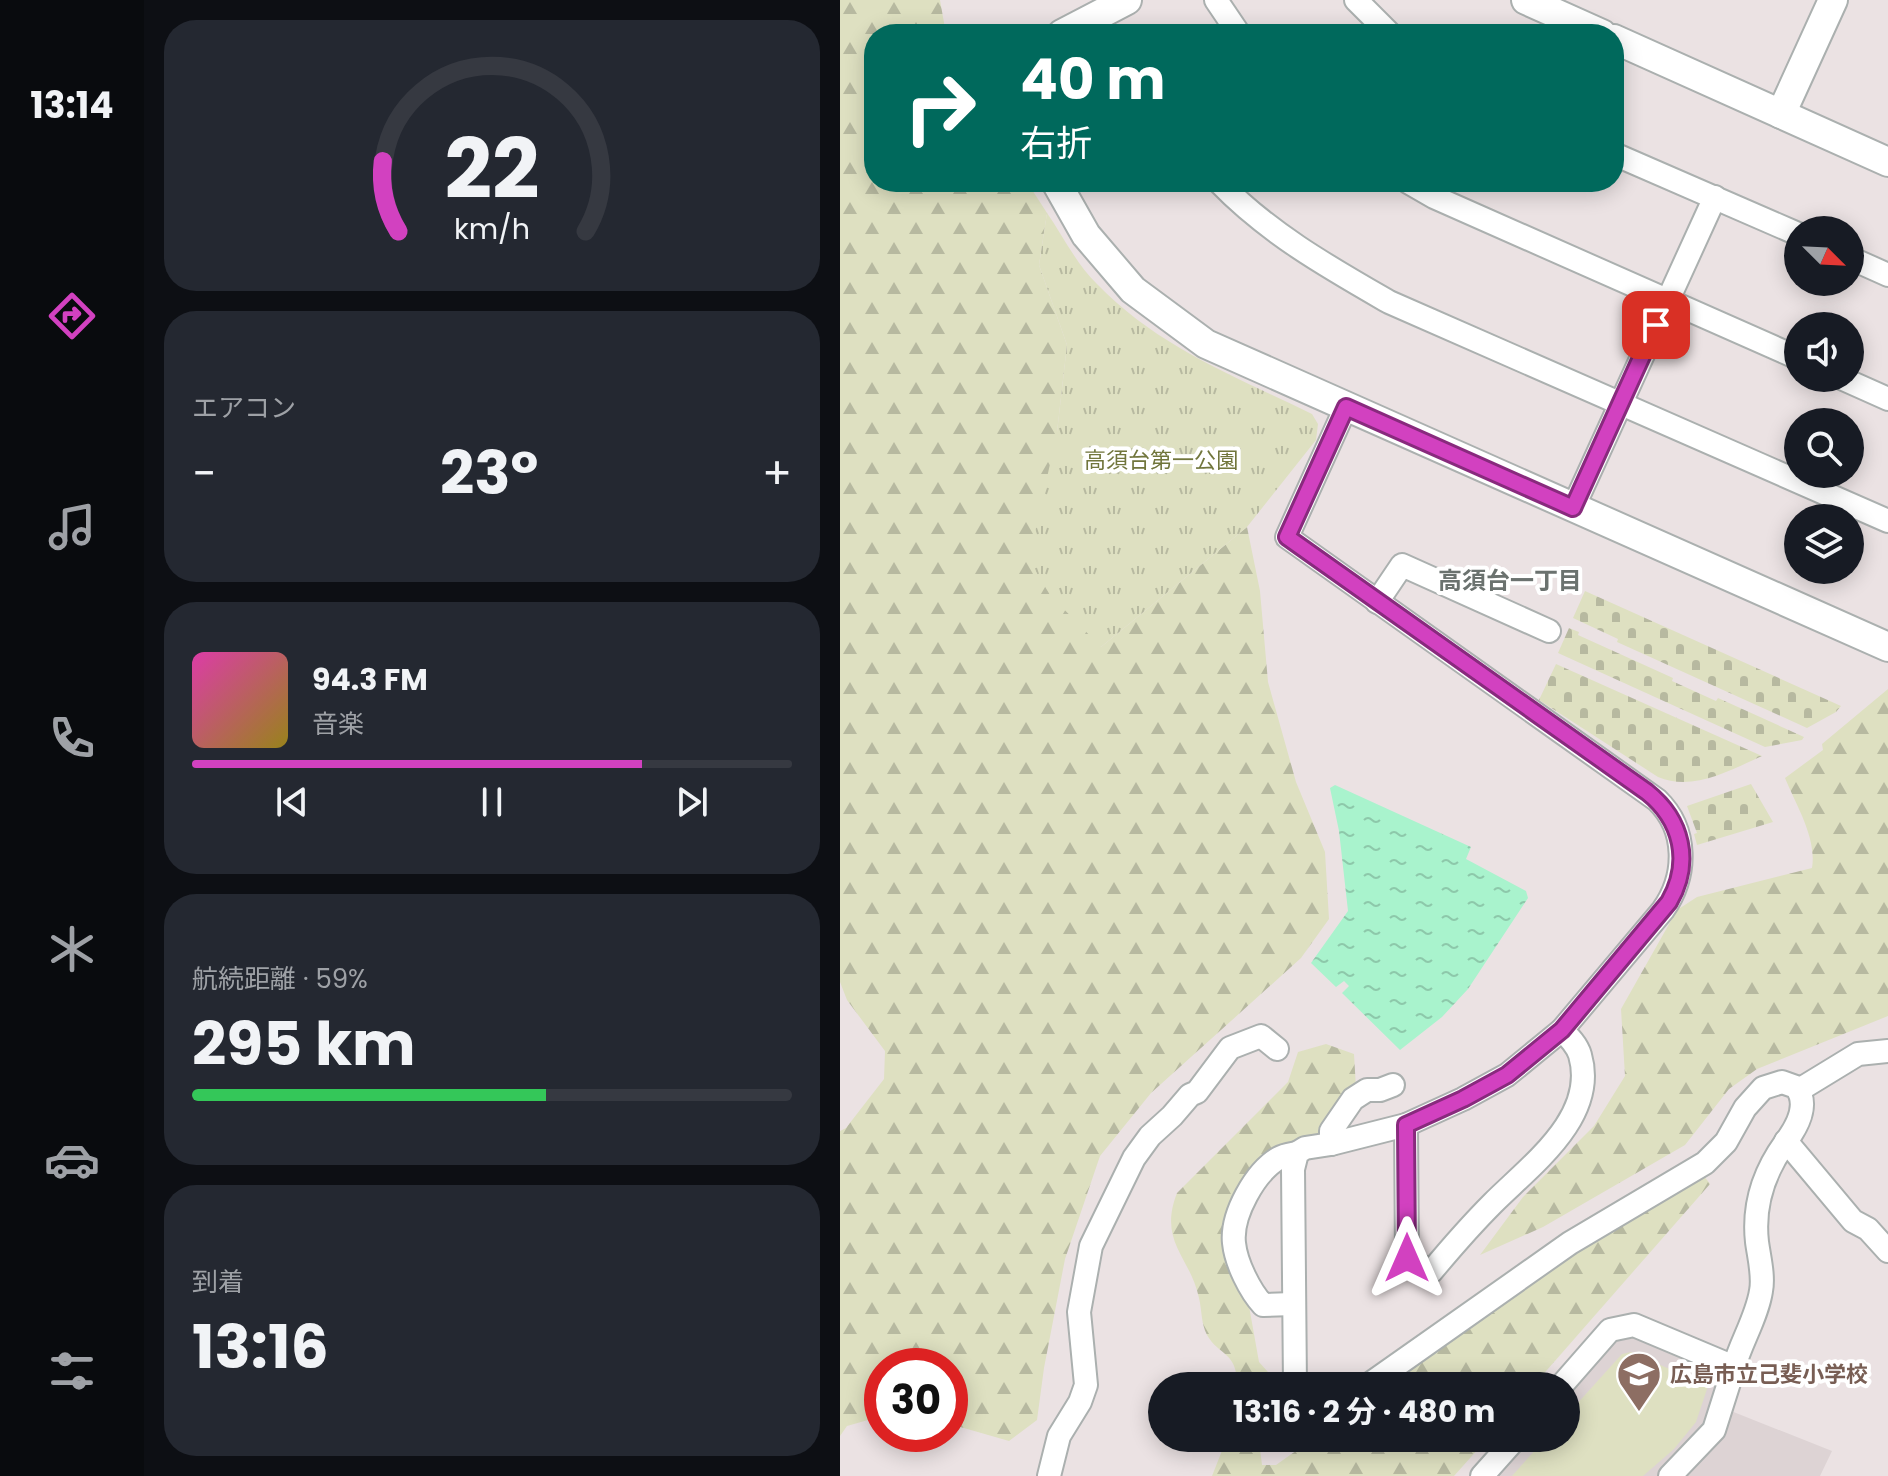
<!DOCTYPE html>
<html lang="ja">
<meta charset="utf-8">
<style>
:root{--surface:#171b24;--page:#242831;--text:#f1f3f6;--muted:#9ea1a6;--line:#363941;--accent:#d241c0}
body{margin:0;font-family:Poppins,"Noto Sans JP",sans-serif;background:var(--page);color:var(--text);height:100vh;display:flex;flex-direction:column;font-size:30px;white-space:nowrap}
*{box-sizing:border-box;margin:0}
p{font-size:26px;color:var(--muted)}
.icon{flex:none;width:44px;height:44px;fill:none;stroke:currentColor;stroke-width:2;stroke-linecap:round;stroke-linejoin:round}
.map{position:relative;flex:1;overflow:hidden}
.details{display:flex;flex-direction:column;gap:20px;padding:20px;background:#0d0f14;width:696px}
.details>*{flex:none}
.top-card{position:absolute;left:24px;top:24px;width:760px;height:168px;border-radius:32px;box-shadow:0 4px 20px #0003;background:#00695c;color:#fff;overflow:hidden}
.needle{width:52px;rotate:114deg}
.buttons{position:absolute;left:944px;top:216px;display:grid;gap:16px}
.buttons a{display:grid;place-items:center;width:80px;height:80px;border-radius:50%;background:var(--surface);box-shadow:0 4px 20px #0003;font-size:40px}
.speed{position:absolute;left:24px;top:1348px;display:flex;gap:16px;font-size:40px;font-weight:700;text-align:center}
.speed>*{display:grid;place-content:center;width:104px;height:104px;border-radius:50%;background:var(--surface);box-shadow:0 4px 20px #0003;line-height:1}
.speed .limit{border:12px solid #d22;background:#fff;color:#111}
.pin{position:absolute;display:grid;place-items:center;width:68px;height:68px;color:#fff;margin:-34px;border-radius:16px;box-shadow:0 4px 12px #0006}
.me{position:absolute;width:88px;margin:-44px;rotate:0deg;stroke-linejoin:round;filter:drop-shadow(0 0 6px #0008)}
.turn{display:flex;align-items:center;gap:28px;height:168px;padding:0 24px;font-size:36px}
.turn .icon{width:104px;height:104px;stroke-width:2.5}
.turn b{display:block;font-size:56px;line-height:68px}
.big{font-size:60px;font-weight:700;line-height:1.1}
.details .tile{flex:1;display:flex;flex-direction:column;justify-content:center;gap:12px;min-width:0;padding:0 28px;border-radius:32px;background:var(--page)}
.details .dial{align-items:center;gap:0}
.dial svg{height:208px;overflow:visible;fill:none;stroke:var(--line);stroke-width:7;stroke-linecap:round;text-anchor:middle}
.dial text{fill:var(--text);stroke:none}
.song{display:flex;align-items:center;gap:24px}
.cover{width:96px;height:96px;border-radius:12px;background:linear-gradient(135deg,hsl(320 70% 55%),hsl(50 70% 35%))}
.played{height:8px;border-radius:4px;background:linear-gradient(90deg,var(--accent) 75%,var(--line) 75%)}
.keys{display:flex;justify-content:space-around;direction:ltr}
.heat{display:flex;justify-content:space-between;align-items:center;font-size:44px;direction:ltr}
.charge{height:12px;border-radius:6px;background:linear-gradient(90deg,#34c759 59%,var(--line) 0)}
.trip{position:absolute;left:308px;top:1372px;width:432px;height:80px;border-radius:40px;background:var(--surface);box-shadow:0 4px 20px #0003;font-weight:700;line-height:80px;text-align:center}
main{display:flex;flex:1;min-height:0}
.tab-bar{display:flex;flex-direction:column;width:144px;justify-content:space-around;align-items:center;background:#090b0e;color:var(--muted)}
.tab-bar .icon{width:56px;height:56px}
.tab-bar .current{color:var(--accent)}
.tab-bar b{font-size:36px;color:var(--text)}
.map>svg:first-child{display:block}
.education{fill:#ddd3d4}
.grass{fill:#dee0c1}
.forest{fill:url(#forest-firs)}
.cemetery{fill:url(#cemetery-stones)}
.park{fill:url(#park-tufts)}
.water{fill:url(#water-ripples)}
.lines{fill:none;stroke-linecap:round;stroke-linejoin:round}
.minor-casing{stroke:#abb0af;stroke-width:26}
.tertiary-casing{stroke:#abb0af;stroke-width:32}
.minor{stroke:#fff;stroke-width:22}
.tertiary{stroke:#fff;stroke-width:28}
.route-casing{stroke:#882a7d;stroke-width:20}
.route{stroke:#d241c0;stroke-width:14}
.labels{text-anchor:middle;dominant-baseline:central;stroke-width:8;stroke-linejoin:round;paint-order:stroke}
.park-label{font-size:22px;fill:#71763c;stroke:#fff}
.education-label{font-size:22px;font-weight:bold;fill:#785e54;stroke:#fff;text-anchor:start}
.neighbourhood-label{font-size:24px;font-weight:bold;fill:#6b726f;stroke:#fff}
</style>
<main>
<nav class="tab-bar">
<b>13:14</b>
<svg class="icon current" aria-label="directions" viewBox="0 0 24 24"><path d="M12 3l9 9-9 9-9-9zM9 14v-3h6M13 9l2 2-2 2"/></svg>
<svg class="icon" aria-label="music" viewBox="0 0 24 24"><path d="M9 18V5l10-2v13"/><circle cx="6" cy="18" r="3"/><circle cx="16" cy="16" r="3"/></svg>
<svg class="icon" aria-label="phone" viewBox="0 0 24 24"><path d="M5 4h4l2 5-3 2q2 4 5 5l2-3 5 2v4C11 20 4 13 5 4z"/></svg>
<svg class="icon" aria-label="climate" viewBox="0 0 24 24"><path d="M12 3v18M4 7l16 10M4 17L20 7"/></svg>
<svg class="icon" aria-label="car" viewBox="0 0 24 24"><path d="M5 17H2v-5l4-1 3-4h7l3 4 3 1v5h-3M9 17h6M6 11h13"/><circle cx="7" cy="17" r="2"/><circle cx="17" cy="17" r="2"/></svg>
<svg class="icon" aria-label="filters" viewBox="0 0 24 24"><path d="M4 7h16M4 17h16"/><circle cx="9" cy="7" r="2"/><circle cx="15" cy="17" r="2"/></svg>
</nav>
<section class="details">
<div class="tile dial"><svg viewBox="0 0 100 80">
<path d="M14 69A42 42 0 1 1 86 69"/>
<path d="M14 69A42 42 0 0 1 8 42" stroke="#d241c0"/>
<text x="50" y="56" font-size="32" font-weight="700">22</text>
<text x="50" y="72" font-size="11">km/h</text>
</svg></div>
<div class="tile"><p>エアコン</p>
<div class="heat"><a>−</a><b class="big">23°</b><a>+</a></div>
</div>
<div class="tile">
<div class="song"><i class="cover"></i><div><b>94.3 FM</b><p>音楽</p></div></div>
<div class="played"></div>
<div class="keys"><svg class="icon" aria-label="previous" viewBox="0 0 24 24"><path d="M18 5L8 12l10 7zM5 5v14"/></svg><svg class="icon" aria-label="pause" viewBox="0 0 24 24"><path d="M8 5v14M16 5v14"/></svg><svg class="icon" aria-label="next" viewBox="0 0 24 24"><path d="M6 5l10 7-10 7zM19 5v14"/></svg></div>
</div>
<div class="tile"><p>航続距離 · 59%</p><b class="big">295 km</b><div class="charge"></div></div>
<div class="tile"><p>到着</p><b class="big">13:16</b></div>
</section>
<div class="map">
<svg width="1048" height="1476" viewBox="0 0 1048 1476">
<defs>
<pattern id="forest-firs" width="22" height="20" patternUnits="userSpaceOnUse" patternTransform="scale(2)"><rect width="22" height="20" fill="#dee0c1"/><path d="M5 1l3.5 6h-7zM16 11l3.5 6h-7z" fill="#b7b9a0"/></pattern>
<pattern id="cemetery-stones" width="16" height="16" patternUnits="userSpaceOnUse" patternTransform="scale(2)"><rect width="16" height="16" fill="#dee0c1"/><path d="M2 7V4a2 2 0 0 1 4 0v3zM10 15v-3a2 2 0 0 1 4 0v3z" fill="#b7b9a0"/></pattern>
<pattern id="park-tufts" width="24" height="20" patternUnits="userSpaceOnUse" patternTransform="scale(2)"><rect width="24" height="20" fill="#dee0c1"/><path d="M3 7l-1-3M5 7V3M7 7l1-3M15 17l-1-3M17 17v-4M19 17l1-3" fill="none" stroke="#b7b9a0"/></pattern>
<pattern id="water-ripples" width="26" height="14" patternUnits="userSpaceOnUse" patternTransform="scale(2)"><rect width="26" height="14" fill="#a9f3cd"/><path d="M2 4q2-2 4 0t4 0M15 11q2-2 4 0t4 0" fill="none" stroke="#8dc8aa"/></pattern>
</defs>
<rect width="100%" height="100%" fill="#ebe2e3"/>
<!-- education -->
<g class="education">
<path d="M793,1338L880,1375L883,1385L867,1428L843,1456L818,1476H658L691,1438H726V1398L775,1342Z"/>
<path d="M891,1411L992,1451L980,1476H841Z"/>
</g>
<!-- grass -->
<path class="grass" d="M791,1352L868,1386L856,1422L834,1449L803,1476H672L706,1438H726V1416L782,1354Z"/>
<!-- forest -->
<g class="forest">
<path d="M0,0H100L106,34H34V182H187L207,213L199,265L227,345L217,432L261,647L407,527L420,591L428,682L456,782L485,852L489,919L461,958L311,1093L260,1156L225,1259L204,1368L197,1420L169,1441L110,1424V1366H42V1416L7,1426L0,1436V1131L6,1128L44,1079L45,1051L7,1000L0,982Z"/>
<path d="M1048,689V1016L917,1069L889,1089L845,1145L703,1227L640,1255L683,1197L754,1126L785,1076L781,1009L837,910L857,897L972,868C977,838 956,805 945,778L983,750L982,744Z"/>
<path d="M486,1044L514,1054L516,1088L501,1103L479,1134L438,1145L412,1171L387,1210L384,1228V1253L409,1306L419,1362L428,1372L441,1374V1386H397C398,1352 379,1356 367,1335C361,1323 362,1311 359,1298C350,1256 318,1242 337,1193L448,1082L458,1052Z"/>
<path d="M864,1176L870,1184L693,1386H547L735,1252Z"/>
<path d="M387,1438H424L420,1449L422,1465H436L474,1438H648L614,1476H372Z"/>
</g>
<!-- cemetery -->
<g class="cemetery">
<path d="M745,591L1001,706L996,712L967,728L777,642L778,639L733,618Z"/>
<path d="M729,628L739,632L738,635L833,678L832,681L876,701L878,698L964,737L962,740L925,747L718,653Z"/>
<path d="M716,664L922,756C890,770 853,792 818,777L699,700Z"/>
<path d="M911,784L933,822L857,845L854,834L857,833L847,806Z"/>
</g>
<!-- park -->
<path class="park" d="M207,213C223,236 237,265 257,284C318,347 394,376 472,414L478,424L476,440L407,527L261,647L210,595L189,560L217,432L227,345L199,265Z"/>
<!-- water -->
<path class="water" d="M495,785L631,847L626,859L686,891L688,898L628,989L602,1017L560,1050L502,993L509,986L504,981L496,987L471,963L508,911L499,831L490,788Z"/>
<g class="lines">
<!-- minor casing -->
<g class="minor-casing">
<g id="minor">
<path d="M376,0L399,34"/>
<path d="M516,0L550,34"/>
<path d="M774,154L958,234"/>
<path d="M379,182C428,233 488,267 549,302L1048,521"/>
<path d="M568,182L594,197L958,358"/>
<path d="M1010,258L1048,275"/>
<path d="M1001,378L1048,399"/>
<path d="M733,508L875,197"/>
<path d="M537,602L562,565L709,631"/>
<path d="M959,1090L1018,1054L1048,1051"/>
<path d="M566,1125L567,1258L591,1272C611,1248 631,1225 653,1203C691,1165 758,1117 740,1055C737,1045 729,1037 722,1030"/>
<path d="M946,1141L1013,1221L1028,1229L1048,1251"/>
<path d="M491,1144V1131L513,1099L527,1090H540L553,1085"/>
<path d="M453,1304L423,1305C410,1291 396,1263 394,1243C391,1215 415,1172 439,1158C444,1155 452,1154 457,1153"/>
<path d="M455,1386L453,1169L457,1153L465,1148L491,1144L566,1125L623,1099L667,1075L722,1030L823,910C847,876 848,830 817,800L447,537L506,407"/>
<path d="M527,1386L730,1243L865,1163L886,1142L905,1108L923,1088L942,1082L956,1087C970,1105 957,1127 945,1143C924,1172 913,1206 917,1242C919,1257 924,1276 921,1291C917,1317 901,1342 894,1367L794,1325L770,1330L721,1386"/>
<path d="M209,1476L219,1436L240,1402L246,1385L239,1312L251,1246L294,1158L310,1136L332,1116L350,1095L357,1092L390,1048L421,1036L437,1049"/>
<path d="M642,1476L676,1438"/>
<path d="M830,1476L874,1430L894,1367"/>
</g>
</g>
<!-- tertiary casing -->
<g class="tertiary-casing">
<g id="tertiary">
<path d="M686,0L762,34"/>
<path d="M222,34L287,0"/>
<path d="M774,39L1048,162"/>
<path d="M941,114L993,0"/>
<path d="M216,182L246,235L293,290L366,344L1048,647"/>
</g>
</g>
<!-- minor -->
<use href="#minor" class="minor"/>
<!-- tertiary -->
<use href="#tertiary" class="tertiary"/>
</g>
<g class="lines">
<!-- route casing -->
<g class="route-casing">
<path id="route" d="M567,1258L566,1125L623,1099L667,1075L722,1030L829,902C852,862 842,820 807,792L447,537L506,407L733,508L816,325"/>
</g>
<!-- route -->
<use href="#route" class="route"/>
</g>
<!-- icons -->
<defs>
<g id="school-pin" transform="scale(2.3)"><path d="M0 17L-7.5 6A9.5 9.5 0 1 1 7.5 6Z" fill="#8d6e63" stroke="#fff"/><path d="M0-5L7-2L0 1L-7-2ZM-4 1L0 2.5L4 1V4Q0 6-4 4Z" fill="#fff"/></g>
</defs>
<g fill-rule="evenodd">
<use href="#school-pin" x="799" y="1374"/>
</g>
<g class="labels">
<!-- park labels -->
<g class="park-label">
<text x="321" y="460">高須台第一公園</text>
</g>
<!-- education labels -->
<g class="education-label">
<text x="830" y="1374">広島市立己斐小学校</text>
</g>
<!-- neighbourhood labels -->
<g class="neighbourhood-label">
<text x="670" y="580">高須台一丁目</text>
</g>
</g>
</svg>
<div class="buttons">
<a><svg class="needle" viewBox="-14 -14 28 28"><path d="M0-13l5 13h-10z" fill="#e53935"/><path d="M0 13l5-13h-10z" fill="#9ea1a6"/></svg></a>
<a><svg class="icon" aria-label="sound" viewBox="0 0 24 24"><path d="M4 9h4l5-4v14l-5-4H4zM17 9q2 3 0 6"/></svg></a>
<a><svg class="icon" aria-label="search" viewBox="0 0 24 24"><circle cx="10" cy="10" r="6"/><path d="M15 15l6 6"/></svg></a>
<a><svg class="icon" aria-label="layers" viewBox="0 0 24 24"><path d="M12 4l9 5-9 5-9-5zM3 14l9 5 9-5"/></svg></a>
</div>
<div class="speed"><div class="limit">30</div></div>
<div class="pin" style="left:816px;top:325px;background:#d93025"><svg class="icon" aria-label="arrive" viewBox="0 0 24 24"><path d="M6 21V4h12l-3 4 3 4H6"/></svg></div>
<svg class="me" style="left:567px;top:1258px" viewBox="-20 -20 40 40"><path d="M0-17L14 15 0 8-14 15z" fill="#d241c0" stroke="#fff" stroke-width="4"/></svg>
<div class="trip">13:16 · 2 分 · 480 m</div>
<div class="top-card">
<div class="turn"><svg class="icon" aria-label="right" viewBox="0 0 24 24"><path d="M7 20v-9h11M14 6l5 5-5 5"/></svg><div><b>40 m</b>右折</div></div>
</div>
</div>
</main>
